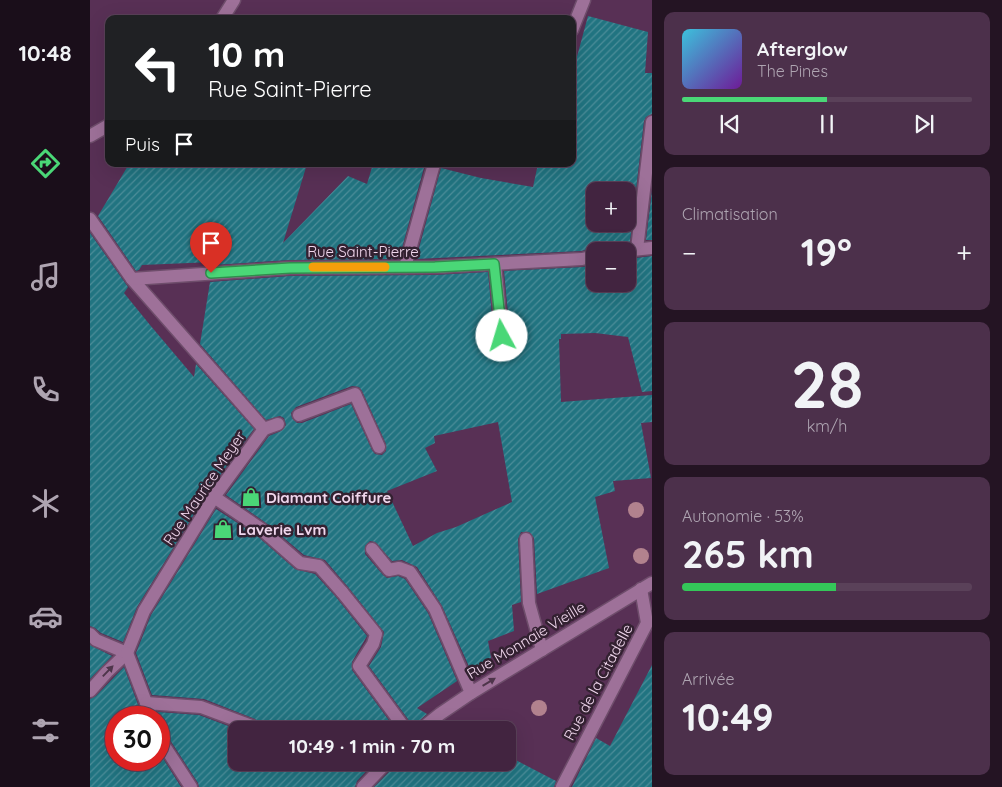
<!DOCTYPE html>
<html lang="fr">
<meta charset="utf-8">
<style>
:root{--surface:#422440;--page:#4c304b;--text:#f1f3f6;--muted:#aea4b1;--line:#5a4159;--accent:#4ad777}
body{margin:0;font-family:Quicksand,sans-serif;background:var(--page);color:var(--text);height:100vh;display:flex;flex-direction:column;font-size:19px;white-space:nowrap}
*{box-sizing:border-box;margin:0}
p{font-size:16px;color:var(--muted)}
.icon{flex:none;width:28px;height:28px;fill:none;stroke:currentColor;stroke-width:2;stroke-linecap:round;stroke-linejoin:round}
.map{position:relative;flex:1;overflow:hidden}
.drawer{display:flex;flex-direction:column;gap:12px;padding:12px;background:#241423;width:350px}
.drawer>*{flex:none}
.hud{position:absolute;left:15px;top:15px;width:471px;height:152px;border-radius:10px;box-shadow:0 5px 20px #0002,0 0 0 1px var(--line);background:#202124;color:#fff;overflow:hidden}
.fabs{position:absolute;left:496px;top:182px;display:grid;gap:10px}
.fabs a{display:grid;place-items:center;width:50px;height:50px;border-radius:10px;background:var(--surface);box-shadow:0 5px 20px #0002,0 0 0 1px var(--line);font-size:25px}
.speed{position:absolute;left:15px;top:706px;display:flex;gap:10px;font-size:25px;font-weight:700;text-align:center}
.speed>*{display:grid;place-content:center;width:65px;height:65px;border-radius:50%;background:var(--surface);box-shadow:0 5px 20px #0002,0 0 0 1px var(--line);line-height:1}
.speed .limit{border:8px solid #d22;background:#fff;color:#111}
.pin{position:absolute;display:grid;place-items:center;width:42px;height:42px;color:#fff;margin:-51px -21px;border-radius:50% 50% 50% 0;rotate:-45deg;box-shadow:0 0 5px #0007}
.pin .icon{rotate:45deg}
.me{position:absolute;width:55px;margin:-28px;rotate:354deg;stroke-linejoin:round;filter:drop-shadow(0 0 4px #0008)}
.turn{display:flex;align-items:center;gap:18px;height:105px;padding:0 20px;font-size:22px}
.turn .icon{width:65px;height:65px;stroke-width:2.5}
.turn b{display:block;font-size:35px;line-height:42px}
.then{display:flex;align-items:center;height:48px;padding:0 20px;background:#0003;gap:10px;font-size:19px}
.big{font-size:38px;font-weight:800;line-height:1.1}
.drawer .widget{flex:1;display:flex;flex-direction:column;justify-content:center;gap:8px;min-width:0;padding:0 18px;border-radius:10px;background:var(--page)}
.drawer .dial{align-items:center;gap:0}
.dial b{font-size:65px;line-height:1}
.song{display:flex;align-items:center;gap:15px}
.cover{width:60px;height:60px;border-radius:8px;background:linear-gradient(135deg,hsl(190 70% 55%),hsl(280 70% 35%))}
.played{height:5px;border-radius:2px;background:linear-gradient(90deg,var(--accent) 50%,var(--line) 50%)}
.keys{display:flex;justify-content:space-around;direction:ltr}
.heat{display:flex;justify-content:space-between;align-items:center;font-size:28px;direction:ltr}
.charge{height:8px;border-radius:4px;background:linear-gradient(90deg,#34c759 53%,var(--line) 0)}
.trip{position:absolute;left:138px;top:721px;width:288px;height:50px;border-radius:10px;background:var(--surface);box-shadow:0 5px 20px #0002,0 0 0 1px var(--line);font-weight:800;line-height:50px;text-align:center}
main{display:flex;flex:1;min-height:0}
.dock{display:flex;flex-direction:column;width:90px;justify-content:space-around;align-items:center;background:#1a0e1a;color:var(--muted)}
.dock .icon{width:35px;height:35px}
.dock .current{color:var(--accent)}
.dock b{font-size:22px;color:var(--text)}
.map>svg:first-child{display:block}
.building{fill:url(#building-hatch);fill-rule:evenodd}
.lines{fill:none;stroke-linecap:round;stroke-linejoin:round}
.service-casing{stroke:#6e4d6b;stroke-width:15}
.pedestrian-casing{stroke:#6e4d6b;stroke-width:15}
.minor-casing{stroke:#6e4d6b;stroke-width:15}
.secondary-casing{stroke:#6e4d6b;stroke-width:15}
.service{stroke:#9e7199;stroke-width:12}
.pedestrian{stroke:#9e7199;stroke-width:12}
.minor{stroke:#9e7199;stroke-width:12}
.secondary{stroke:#9e7199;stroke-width:12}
.tree{fill:#b2828e}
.oneway{fill:#4e354b}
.route-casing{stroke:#308c4d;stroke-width:12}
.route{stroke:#4ad777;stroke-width:9}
.slow{stroke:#f59e0b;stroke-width:9}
.labels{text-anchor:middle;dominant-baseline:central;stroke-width:5;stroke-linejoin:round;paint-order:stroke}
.street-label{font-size:15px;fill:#f0d7ed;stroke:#332131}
.poi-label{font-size:15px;font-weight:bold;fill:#f0d7ed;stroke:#332131;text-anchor:start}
</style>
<main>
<nav class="dock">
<b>10:48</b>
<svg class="icon current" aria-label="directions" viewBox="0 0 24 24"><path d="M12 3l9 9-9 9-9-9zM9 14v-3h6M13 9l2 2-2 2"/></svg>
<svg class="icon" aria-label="music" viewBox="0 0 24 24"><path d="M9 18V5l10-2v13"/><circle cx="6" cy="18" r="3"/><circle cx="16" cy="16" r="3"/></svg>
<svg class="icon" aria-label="phone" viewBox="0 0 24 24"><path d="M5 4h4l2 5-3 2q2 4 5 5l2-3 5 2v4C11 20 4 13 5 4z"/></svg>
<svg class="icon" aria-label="climate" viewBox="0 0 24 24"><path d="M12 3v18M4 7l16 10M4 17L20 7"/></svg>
<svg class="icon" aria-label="car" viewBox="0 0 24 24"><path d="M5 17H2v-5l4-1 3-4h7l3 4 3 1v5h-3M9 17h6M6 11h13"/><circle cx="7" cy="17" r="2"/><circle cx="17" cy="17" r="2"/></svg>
<svg class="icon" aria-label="filters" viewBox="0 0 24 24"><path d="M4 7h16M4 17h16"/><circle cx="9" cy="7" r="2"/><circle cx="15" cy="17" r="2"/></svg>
</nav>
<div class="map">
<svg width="562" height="787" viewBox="0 0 562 787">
<defs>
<pattern id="building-hatch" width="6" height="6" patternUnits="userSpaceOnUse" patternTransform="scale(1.25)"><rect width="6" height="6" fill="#217481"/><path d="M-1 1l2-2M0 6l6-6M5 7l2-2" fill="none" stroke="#4c8d99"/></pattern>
</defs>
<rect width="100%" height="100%" fill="#583055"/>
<!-- building -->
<g class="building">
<path d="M498,16L558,32L555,73H562V114L556,117L554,121L540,242L529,244L525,251H511L504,248L491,251L326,259L351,168L391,178L443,187L448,164H482V75ZM505,191H538V224H505Z"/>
<path d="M39,164H217L193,243L258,176L277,184L283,164H335L309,259L200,260L123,265V262L52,265L49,270L46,271L8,216Z"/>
<path d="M562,191V240H556Z"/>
<path d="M0,233L38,287L34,293L60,325L104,377L106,364L164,429L117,493L47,607L33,642L11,633L5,628L0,626Z"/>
<path d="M562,256V391L552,392L538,337L505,333L471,334V339H469L471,402L562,395V422L551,423L561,478L523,481L525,491L505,497L519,568L447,594L444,538L439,532H431L428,539L431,602L422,605L424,631L398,641L401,658L381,671L352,606L327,567L312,560L302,561L285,542L280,541L275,546V554L293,575L297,578L308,576L315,579L338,613L367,681L327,708L337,714L323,726L279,666L291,647L294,632L258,587L235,560L214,555L176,523L136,495L179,436L191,431L196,425L194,418L190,416L176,420L110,344L120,282L200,276L345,275L398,272L404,337L406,341L412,344L417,342L420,335L414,271L493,267L505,264V284H538V259ZM262,386L269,387L272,391L296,444V451L292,455L285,454L282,450L261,404L212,423H207L202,418L201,413L206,407ZM408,422L422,502L366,527L347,533L323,546L297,491L347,471L335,448L345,443L344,436Z"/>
<path d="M126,509L166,535L205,569L225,574L246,597L277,636L262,662V670L306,730H169L170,724L165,719L114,699L62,695L46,653L61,615Z"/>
<path d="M0,645L22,656L0,679Z"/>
<path d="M562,665V787H482L506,738L520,746Z"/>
<path d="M34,667L53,718H26V760H69V752L91,787H0V699L6,696Z"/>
<path d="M68,712L109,715L149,730H146V762H285L267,781L265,787H109L108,783L80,740L76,730L74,727L69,725L70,719Z"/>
<path d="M416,755L466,781L464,787H284L303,768L305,762H416Z"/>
</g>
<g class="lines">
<!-- service casing -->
<g class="service-casing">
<g id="service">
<path d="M209,415L265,394L289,447"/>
<path d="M174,429L188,424"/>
</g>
</g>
<!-- pedestrian casing -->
<g class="pedestrian-casing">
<path id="pedestrian" d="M124,497L171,529L210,563L229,566L252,592"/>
</g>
<!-- minor casing -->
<g class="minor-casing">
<g id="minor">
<path d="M132,19L144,0"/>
<path d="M482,30L494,0"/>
<path d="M0,136L19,125"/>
<path d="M0,219L42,279L174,429L124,497L54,611L37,653L17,672L0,691"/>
<path d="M547,249L562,122"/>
<path d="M533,251L562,248"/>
<path d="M405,264L412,336"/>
<path d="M315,267L344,164"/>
<path d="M42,279L200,268L345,267L492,259L505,256"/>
<path d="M436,539L439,603L452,650"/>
<path d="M282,549L299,570L309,568L320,572L345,609L381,693"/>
<path d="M252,592L286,634L283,644L269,666L316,730"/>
<path d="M0,634L6,640L37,653"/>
<path d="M37,653L62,718"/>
<path d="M56,703L111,707L162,726"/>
<path d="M69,733L73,744L101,787"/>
<path d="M472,787L557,623L551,589"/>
</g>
</g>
<!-- secondary casing -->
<g class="secondary-casing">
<g id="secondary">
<path d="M330,730L350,714L381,693L562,583"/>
<path d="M273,787L297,762"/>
</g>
</g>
<!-- service -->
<use href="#service" class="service"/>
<!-- pedestrian -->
<use href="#pedestrian" class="pedestrian"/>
<!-- minor -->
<use href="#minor" class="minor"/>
<!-- secondary -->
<use href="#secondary" class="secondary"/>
</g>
<!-- trees -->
<g class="tree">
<circle cx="546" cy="510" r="8"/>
<circle cx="551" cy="556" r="8"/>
<circle cx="449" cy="708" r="8"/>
</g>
<!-- one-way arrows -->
<defs><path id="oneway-solid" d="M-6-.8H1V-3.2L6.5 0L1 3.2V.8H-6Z" transform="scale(1.25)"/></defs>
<g class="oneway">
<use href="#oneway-solid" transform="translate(18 671) rotate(-46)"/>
<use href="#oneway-solid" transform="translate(399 682) rotate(-31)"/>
</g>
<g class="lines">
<!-- route casing -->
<g class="route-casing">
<path id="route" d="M121,273L200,268L345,267L404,264L412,336"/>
</g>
<!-- route -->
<use href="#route" class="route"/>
<!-- slow -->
<path class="slow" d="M223,267H295"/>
</g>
<!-- icons -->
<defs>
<g id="shop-bare" transform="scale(1.5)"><path d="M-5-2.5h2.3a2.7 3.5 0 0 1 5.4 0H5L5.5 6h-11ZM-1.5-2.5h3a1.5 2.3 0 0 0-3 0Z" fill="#4ad777" stroke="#332131" stroke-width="2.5" paint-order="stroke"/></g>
</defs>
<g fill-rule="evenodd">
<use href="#shop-bare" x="161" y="497"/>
<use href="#shop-bare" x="133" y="529"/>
</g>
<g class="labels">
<!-- street labels -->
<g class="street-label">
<text x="273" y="251">Rue Saint-Pierre</text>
<text transform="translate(114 488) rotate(-56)">Rue Maurice Meyer</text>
<text transform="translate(436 640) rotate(-31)">Rue Monnaie Vieille</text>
<text transform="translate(508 682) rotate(-62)">Rue de la Citadelle</text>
</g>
<!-- poi labels -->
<g class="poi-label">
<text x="176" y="497">Diamant Coiffure</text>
<text x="148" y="529">Laverie Lvm</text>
</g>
</g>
</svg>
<div class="fabs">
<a>+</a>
<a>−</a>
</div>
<div class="speed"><div class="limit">30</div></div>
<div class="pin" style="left:121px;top:273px;background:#d93025"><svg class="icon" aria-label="arrive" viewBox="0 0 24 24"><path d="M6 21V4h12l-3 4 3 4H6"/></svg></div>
<svg class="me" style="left:412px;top:336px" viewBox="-20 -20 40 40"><circle r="19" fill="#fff"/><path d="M0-13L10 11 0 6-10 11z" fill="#4ad777"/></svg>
<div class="trip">10:49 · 1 min · 70 m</div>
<div class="hud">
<div class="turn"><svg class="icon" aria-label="left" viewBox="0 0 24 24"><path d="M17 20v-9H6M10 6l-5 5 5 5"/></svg><div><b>10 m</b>Rue Saint-Pierre</div></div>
<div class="then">Puis<svg class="icon" aria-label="arrive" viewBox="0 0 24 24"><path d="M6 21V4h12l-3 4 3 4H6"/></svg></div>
</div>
</div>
<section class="drawer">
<div class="widget">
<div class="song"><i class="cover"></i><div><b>Afterglow</b><p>The Pines</p></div></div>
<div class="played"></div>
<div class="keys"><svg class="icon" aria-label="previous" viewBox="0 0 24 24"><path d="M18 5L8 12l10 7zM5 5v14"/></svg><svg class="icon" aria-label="pause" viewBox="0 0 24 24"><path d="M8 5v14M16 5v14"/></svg><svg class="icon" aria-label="next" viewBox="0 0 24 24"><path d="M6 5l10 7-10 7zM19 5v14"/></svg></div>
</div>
<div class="widget"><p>Climatisation</p>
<div class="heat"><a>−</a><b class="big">19°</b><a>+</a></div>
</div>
<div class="widget dial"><b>28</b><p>km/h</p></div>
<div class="widget"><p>Autonomie · 53%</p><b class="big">265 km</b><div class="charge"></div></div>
<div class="widget"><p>Arrivée</p><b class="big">10:49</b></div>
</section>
</main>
